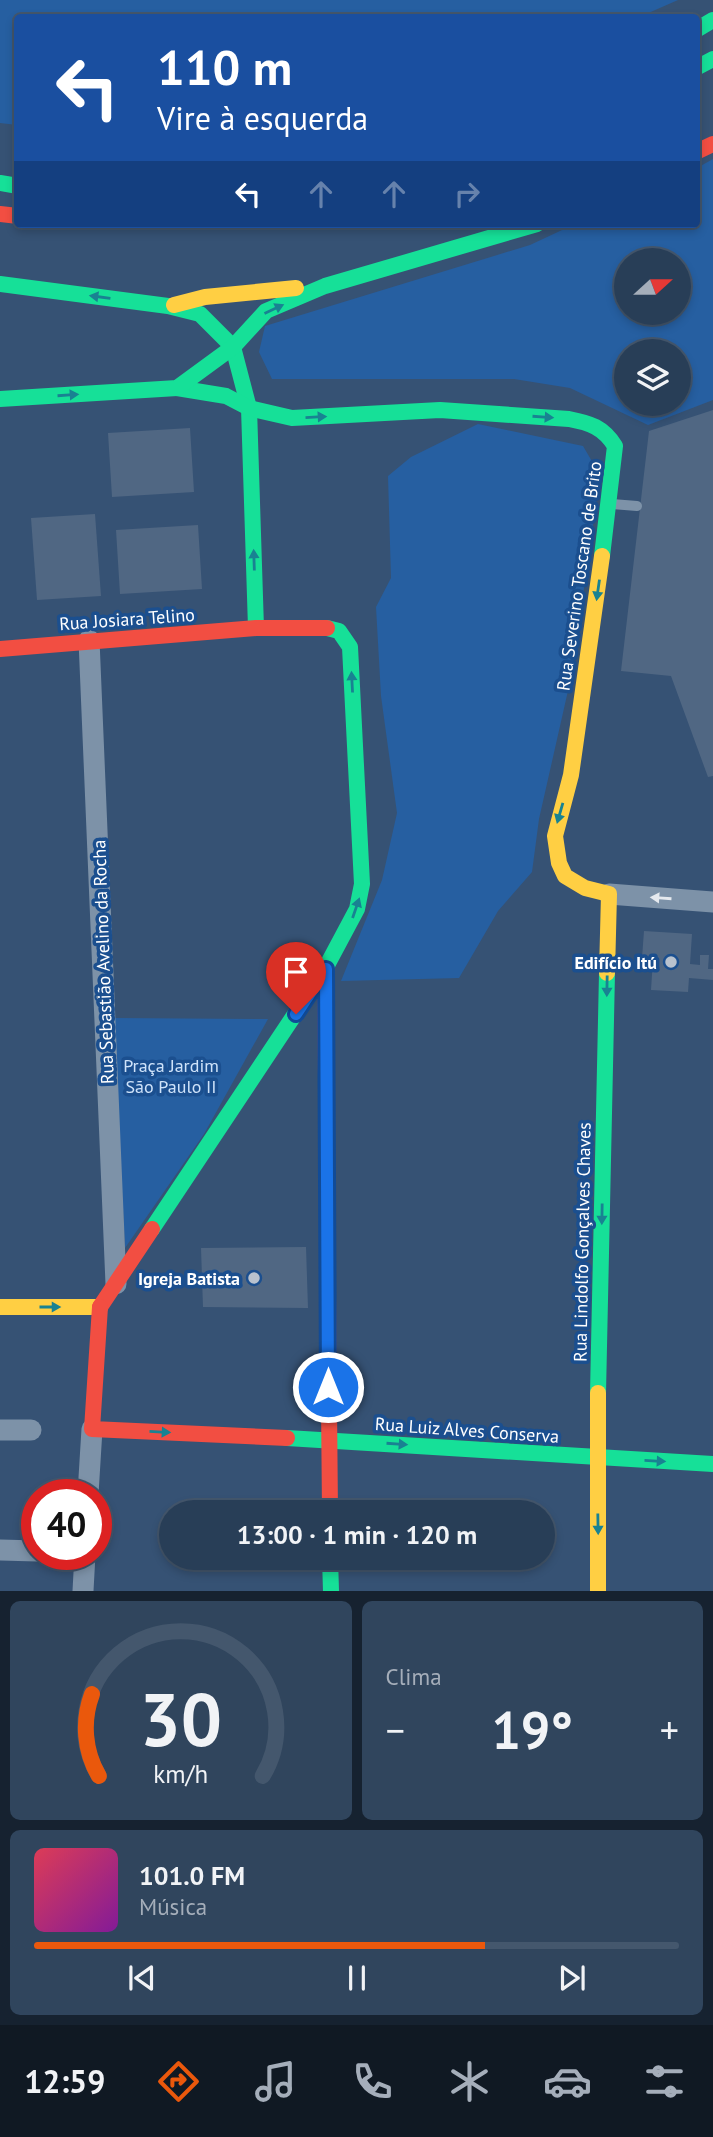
<!DOCTYPE html>
<html lang="pt">
<meta charset="utf-8">
<style>
:root{--surface:#283e57;--page:#30455d;--text:#f1f3f6;--muted:#a5aeba;--line:#44576d;--accent:#ea580c}
body{margin:0;font-family:"PT Sans",sans-serif;background:var(--page);color:var(--text);height:100vh;display:flex;flex-direction:column;font-size:26px;white-space:nowrap}
*{box-sizing:border-box;margin:0}
p{font-size:23px;color:var(--muted)}
.icon{flex:none;width:38px;height:38px;fill:none;stroke:currentColor;stroke-width:2;stroke-linecap:round;stroke-linejoin:round}
.map{position:relative;height:1591px;overflow:hidden}
.panel{display:flex;flex-direction:column;gap:10px;padding:10px;background:#162230;flex:1}
.panel>*{flex:none}
.top-card{position:absolute;left:14px;top:14px;width:686px;height:214px;border-radius:7px;box-shadow:0 4px 10px #0003,0 0 0 2px var(--line);background:#1a4fa0;color:#fff;overflow:hidden}
.needle{width:46px;rotate:69deg}
.tools{position:absolute;left:614px;top:248px;display:grid;gap:14px}
.tools a{display:grid;place-items:center;width:77px;height:77px;border-radius:50%;background:var(--surface);box-shadow:0 4px 10px #0003,0 0 0 2px var(--line);font-size:35px}
.speed{position:absolute;left:21px;top:1479px;display:flex;gap:14px;font-size:35px;font-weight:700;text-align:center}
.speed>*{display:grid;place-content:center;width:91px;height:91px;border-radius:50%;background:var(--surface);box-shadow:0 4px 10px #0003,0 0 0 2px var(--line);line-height:1}
.speed .limit{border:10px solid #d22;background:#fff;color:#111}
.pin{position:absolute;display:grid;place-items:center;width:60px;height:60px;color:#fff;margin:-72px -30px;border-radius:50% 50% 50% 0;rotate:-45deg;box-shadow:0 0 7px #0007}
.pin .icon{rotate:45deg}
.me{position:absolute;width:77px;margin:-38px;rotate:0deg;stroke-linejoin:round;filter:drop-shadow(0 0 5px #0008)}
.turn{display:flex;align-items:center;gap:24px;height:147px;padding:0 28px;font-size:32px}
.turn .icon{width:91px;height:91px;stroke-width:2.5}
.turn b{display:block;font-size:49px;line-height:60px}
.lanes{display:flex;align-items:center;height:66px;padding:0 28px;background:#0003;justify-content:center;gap:35px;direction:ltr}
.lanes .off{opacity:.35}
.big{font-size:52px;font-weight:800;line-height:1.1}
.panel .widget{flex:1;display:flex;flex-direction:column;justify-content:center;gap:10px;min-width:0;padding:0 24px;border-radius:10px;background:var(--page)}
.panel .dial{align-items:center;gap:0}
.dial svg{height:182px;overflow:visible;fill:none;stroke:var(--line);stroke-width:7;stroke-linecap:round;text-anchor:middle}
.dial text{fill:var(--text);stroke:none}
.song{display:flex;align-items:center;gap:21px}
.cover{width:84px;height:84px;border-radius:10px;background:linear-gradient(135deg,hsl(350 70% 55%),hsl(290 70% 35%))}
.played{height:7px;border-radius:4px;background:linear-gradient(90deg,var(--accent) 70%,var(--line) 70%)}
.keys{display:flex;justify-content:space-around;direction:ltr}
.heat{display:flex;justify-content:space-between;align-items:center;font-size:38px;direction:ltr}
.panel .tiles{flex:1;display:grid;gap:10px;grid-template-columns:1fr 1fr}
.widget:last-child{grid-column:span 2}
.trip{position:absolute;left:159px;top:1500px;width:396px;height:70px;border-radius:35px;background:var(--surface);box-shadow:0 4px 10px #0003,0 0 0 2px var(--line);font-weight:800;line-height:70px;text-align:center}
.tabs{display:flex;height:112px;justify-content:space-around;align-items:center;background:#101923;color:var(--muted)}
.tabs .icon{width:49px;height:49px}
.tabs .current{color:var(--accent)}
.tabs b{font-size:32px;color:var(--text)}
.map>svg:first-child{display:block}
.green{fill:#265fa1;fill-rule:evenodd}
.building{fill:#506783}
.lines{fill:none;stroke-linecap:round;stroke-linejoin:round}
.lane{stroke:#7d92a8;stroke-width:10}
.street{stroke:#7d92a8;stroke-width:21}
.fast{stroke:#16e098;stroke-width:16}
.slow{stroke:#ffcf43;stroke-width:16}
.jam{stroke:#f24e42;stroke-width:16}
.oneway{fill:#198292}
.oneway2{fill:#e5e9ee}
.route-casing{stroke:#114b97;stroke-width:18}
.route{stroke:#1a73e8;stroke-width:12}
.poi-dot{fill:#b9c2ce;stroke:#1b4f8f;stroke-width:2.5}
.labels{text-anchor:middle;dominant-baseline:central;stroke-width:7;stroke-linejoin:round;paint-order:stroke}
.street-label{font-size:18px;fill:#fff;stroke:#1b4f8f}
.poi-label{font-size:18px;font-weight:bold;fill:#fff;stroke:#1b4f8f;text-anchor:end}
.park-label{font-size:18px;fill:#cfe3fa;stroke:#1b4f8f}
</style>
<div class="map">
<svg width="713" height="1591" viewBox="0 0 713 1591">
<rect width="100%" height="100%" fill="#365274"/>
<!-- green -->
<g class="green">
<path d="M0,0H678L637,18H18L17,125L0,123Z"/>
<path d="M713,159V400L648,425L570,388L514,379H272L259,352L265,326L530,245L575,224H696L697,168ZM626,261H679V313H626ZM626,352H679V404H626Z"/>
<path d="M478,424L583,446L600,475L572,673L539,819L532,872L498,911L459,978L341,981L382,880L397,813L381,696L376,607L391,578L388,476L411,457Z"/>
<path d="M113,1018L268,1019L204,1134L125,1248Z"/>
</g>
<!-- building -->
<g class="building">
<path d="M713,410V776L708,777L671,676L621,671L649,431Z"/>
<path d="M190,428L194,492L112,497L108,433Z"/>
<path d="M95,514L101,596L37,600L31,518Z"/>
<path d="M198,525L202,589L120,594L116,530Z"/>
<path d="M644,931L692,934L690,964L700,965V955H709L708,969H713V980L689,978L688,992L651,990L653,959L642,958Z"/>
<path d="M306,1247L308,1308L203,1307L201,1248Z"/>
</g>
<g class="lines">
<!-- lane -->
<path class="lane" d="M612,504L637,506"/>
<!-- street -->
<g class="street">
<path d="M89,640L116,1284"/>
<path d="M609,894L713,902"/>
<path d="M0,1430H31"/>
<path d="M88,1494L92,1429"/>
<path d="M0,1550L37,1551"/>
<path d="M83,1591L85,1554"/>
</g>
<!-- fast -->
<g class="fast">
<path d="M696,30L713,20"/>
<path d="M696,68L713,59"/>
<path d="M0,183L18,186"/>
<path d="M0,284L168,306L200,314L233,347L249,408L256,628"/>
<path d="M177,388L226,396L249,408L292,418L440,410L569,419C590,423 603,427 615,446L602,556"/>
<path d="M0,399L177,388L233,347L266,311L325,286L537,224"/>
<path d="M152,1229L325,969L357,909L362,884L350,647L339,631L327,628"/>
<path d="M598,1393L607,973"/>
<path d="M287,1438L713,1464"/>
<path d="M330,1558L331,1591"/>
</g>
<!-- slow -->
<g class="slow">
<path d="M174,305L205,297L296,288"/>
<path d="M602,556L571,775L555,836L559,863L565,876L585,888L609,894L607,973"/>
<path d="M0,1307H100"/>
<path d="M598,1591V1393"/>
</g>
<!-- jam -->
<g class="jam">
<path d="M696,152L713,144"/>
<path d="M0,214L18,216"/>
<path d="M0,649L256,628H327"/>
<path d="M325,969L330,1512"/>
<path d="M100,1307L152,1229"/>
<path d="M100,1307L92,1429L287,1438"/>
</g>
</g>
<!-- one-way arrows -->
<defs><path id="oneway-solid" d="M-6-.8H1V-3.2L6.5 0L1 3.2V.8H-6Z" transform="scale(1.75)"/></defs>
<g class="oneway">
<use href="#oneway-solid" transform="translate(100 297) rotate(-172)"/>
<use href="#oneway-solid" transform="translate(274 309) rotate(-25)"/>
<use href="#oneway-solid" transform="translate(68 395) rotate(-4)"/>
<use href="#oneway-solid" transform="translate(316 417) rotate(-3)"/>
<use href="#oneway-solid" transform="translate(543 417) rotate(4)"/>
<use href="#oneway-solid" transform="translate(254 560) rotate(-92)"/>
<use href="#oneway-solid" transform="translate(598 590) rotate(98)"/>
<use href="#oneway-solid" transform="translate(352 682) rotate(-93)"/>
<use href="#oneway-solid" transform="translate(560 813) rotate(106)"/>
<use href="#oneway-solid" transform="translate(356 908) rotate(-71)"/>
<use href="#oneway-solid" transform="translate(607 986) rotate(91)"/>
<use href="#oneway-solid" transform="translate(602 1214) rotate(91)"/>
<use href="#oneway-solid" transform="translate(50 1307)"/>
<use href="#oneway-solid" transform="translate(160 1432) rotate(3)"/>
<use href="#oneway-solid" transform="translate(397 1444) rotate(4)"/>
<use href="#oneway-solid" transform="translate(655 1461) rotate(3)"/>
<use href="#oneway-solid" transform="translate(598 1524) rotate(89)"/>
</g>
<use class="oneway2" href="#oneway-solid" transform="translate(661 898) rotate(-176)"/>
<g class="lines">
<!-- route casing -->
<g class="route-casing">
<path id="route" d="M296,1014L326,969L328,1387"/>
</g>
<!-- route -->
<use href="#route" class="route"/>
</g>
<!-- markers -->
<g class="poi-dot">
<circle cx="671" cy="962" r="7"/>
<circle cx="254" cy="1278" r="7"/>
</g>
<g class="labels">
<!-- street labels -->
<g class="street-label">
<text transform="translate(579 576) rotate(-82)">Rua Severino Toscano de Brito</text>
<text transform="translate(127 619) rotate(-4)">Rua Josiara Telino</text>
<text transform="translate(103 962) rotate(-92)">Rua Sebastião Avelino da Rocha</text>
<text transform="translate(582 1242) rotate(-89)">Rua Lindolfo Gonçalves Chaves</text>
<text transform="translate(467 1430) rotate(4)">Rua Luiz Alves Conserva</text>
</g>
<!-- poi labels -->
<g class="poi-label">
<text x="657" y="962">Edifício Itú</text>
<text x="240" y="1278">Igreja Batista</text>
</g>
<!-- park labels -->
<g class="park-label">
<text x="171" y="1065">Praça Jardim<tspan x="171" dy="21">São Paulo II</tspan></text>
</g>
</g>
</svg>
<div class="tools">
<a><svg class="needle" viewBox="-14 -14 28 28"><path d="M0-13l5 13h-10z" fill="#e53935"/><path d="M0 13l5-13h-10z" fill="#a5aeba"/></svg></a>
<a><svg class="icon" aria-label="layers" viewBox="0 0 24 24"><path d="M12 4l9 5-9 5-9-5zM3 14l9 5 9-5"/></svg></a>
</div>
<div class="speed"><div class="limit">40</div></div>
<div class="pin" style="left:296px;top:1014px;background:#d93025"><svg class="icon" aria-label="arrive" viewBox="0 0 24 24"><path d="M6 21V4h12l-3 4 3 4H6"/></svg></div>
<svg class="me" style="left:328px;top:1387px" viewBox="-20 -20 40 40"><circle r="17" fill="#1a73e8" stroke="#fff" stroke-width="3"/><path d="M0-11L8 9 0 5-8 9z" fill="#fff"/></svg>
<div class="trip">13:00 · 1 min · 120 m</div>
<div class="top-card">
<div class="turn"><svg class="icon" aria-label="left" viewBox="0 0 24 24"><path d="M17 20v-9H6M10 6l-5 5 5 5"/></svg><div><b>110 m</b>Vire à esquerda</div></div>
<div class="lanes"><svg class="icon" aria-label="left" viewBox="0 0 24 24"><path d="M17 20v-9H6M10 6l-5 5 5 5"/></svg><svg class="icon off" aria-label="ahead" viewBox="0 0 24 24"><path d="M12 20V5M6 11l6-6 6 6"/></svg><svg class="icon off" aria-label="ahead" viewBox="0 0 24 24"><path d="M12 20V5M6 11l6-6 6 6"/></svg><svg class="icon off" aria-label="right" viewBox="0 0 24 24"><path d="M7 20v-9h11M14 6l5 5-5 5"/></svg></div>
</div>
</div>
<section class="panel">
<div class="tiles">
<div class="widget dial"><svg viewBox="0 0 100 80">
<path d="M14 69A42 42 0 1 1 86 69"/>
<path d="M14 69A42 42 0 0 1 11 33" stroke="#ea580c"/>
<text x="50" y="56" font-size="32" font-weight="700">30</text>
<text x="50" y="72" font-size="11">km/h</text>
</svg></div>
<div class="widget"><p>Clima</p>
<div class="heat"><a>−</a><b class="big">19°</b><a>+</a></div>
</div>
<div class="widget">
<div class="song"><i class="cover"></i><div><b>101.0 FM</b><p>Música</p></div></div>
<div class="played"></div>
<div class="keys"><svg class="icon" aria-label="previous" viewBox="0 0 24 24"><path d="M18 5L8 12l10 7zM5 5v14"/></svg><svg class="icon" aria-label="pause" viewBox="0 0 24 24"><path d="M8 5v14M16 5v14"/></svg><svg class="icon" aria-label="next" viewBox="0 0 24 24"><path d="M6 5l10 7-10 7zM19 5v14"/></svg></div>
</div>
</div>
</section>
<nav class="tabs">
<b>12:59</b>
<svg class="icon current" aria-label="directions" viewBox="0 0 24 24"><path d="M12 3l9 9-9 9-9-9zM9 14v-3h6M13 9l2 2-2 2"/></svg>
<svg class="icon" aria-label="music" viewBox="0 0 24 24"><path d="M9 18V5l10-2v13"/><circle cx="6" cy="18" r="3"/><circle cx="16" cy="16" r="3"/></svg>
<svg class="icon" aria-label="phone" viewBox="0 0 24 24"><path d="M5 4h4l2 5-3 2q2 4 5 5l2-3 5 2v4C11 20 4 13 5 4z"/></svg>
<svg class="icon" aria-label="climate" viewBox="0 0 24 24"><path d="M12 3v18M4 7l16 10M4 17L20 7"/></svg>
<svg class="icon" aria-label="car" viewBox="0 0 24 24"><path d="M5 17H2v-5l4-1 3-4h7l3 4 3 1v5h-3M9 17h6M6 11h13"/><circle cx="7" cy="17" r="2"/><circle cx="17" cy="17" r="2"/></svg>
<svg class="icon" aria-label="filters" viewBox="0 0 24 24"><path d="M4 7h16M4 17h16"/><circle cx="9" cy="7" r="2"/><circle cx="15" cy="17" r="2"/></svg>
</nav>
